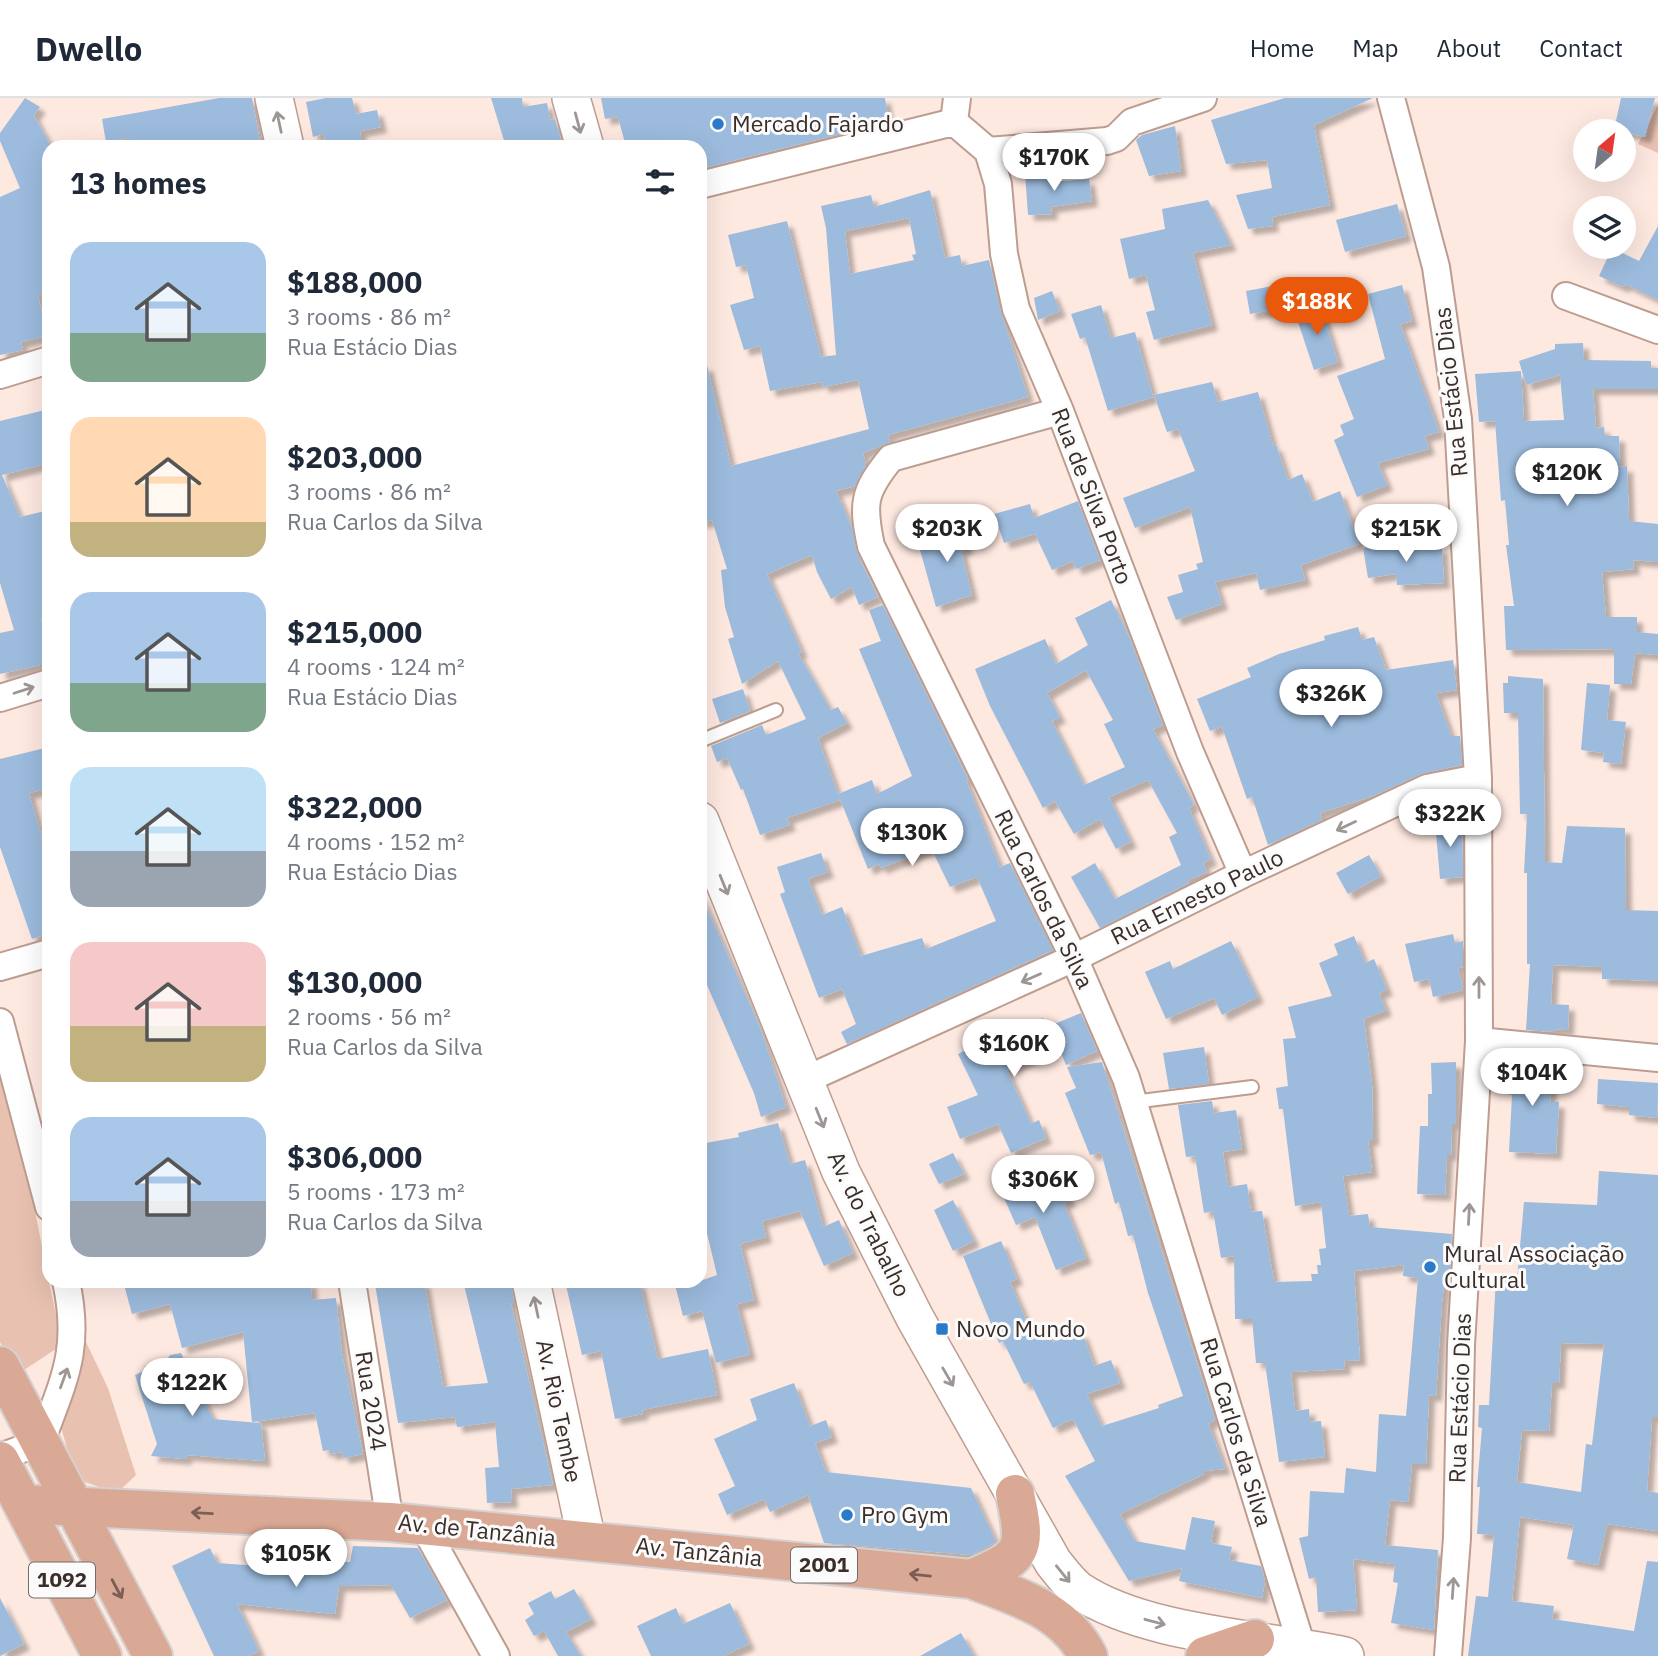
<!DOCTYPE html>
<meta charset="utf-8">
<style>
:root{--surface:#fff;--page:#f2f2f3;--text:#1f2937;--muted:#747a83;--line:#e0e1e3;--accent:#ea580c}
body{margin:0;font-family:"IBM Plex Sans",sans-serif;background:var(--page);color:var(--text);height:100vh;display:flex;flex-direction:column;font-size:26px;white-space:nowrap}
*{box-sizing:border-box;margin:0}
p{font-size:23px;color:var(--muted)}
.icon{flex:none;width:38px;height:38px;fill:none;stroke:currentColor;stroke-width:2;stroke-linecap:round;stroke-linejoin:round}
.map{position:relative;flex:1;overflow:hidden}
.sheet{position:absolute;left:42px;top:42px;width:665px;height:1148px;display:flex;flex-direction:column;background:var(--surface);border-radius:21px;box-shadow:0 7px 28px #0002}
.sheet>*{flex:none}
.needle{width:46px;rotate:29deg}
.fabs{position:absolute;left:1573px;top:21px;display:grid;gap:14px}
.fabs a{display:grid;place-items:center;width:63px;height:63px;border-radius:50%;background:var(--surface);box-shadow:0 7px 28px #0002;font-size:35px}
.price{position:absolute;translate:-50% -60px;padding:0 16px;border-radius:24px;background:#fff;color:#222;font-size:23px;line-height:46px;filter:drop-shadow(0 2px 4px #0008)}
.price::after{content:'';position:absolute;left:50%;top:42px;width:21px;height:16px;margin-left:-10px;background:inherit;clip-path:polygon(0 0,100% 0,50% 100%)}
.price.on{background:var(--accent);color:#fff}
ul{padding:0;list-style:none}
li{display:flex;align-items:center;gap:21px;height:175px;padding:0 28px}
li span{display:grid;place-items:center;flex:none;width:196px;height:140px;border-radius:21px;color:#555}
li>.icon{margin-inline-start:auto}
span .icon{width:84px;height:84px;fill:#fffc;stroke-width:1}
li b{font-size:30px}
h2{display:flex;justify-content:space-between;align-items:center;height:84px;padding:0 28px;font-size:30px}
header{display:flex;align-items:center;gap:42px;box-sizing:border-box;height:98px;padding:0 35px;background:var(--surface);border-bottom:2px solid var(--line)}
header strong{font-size:33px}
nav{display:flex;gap:38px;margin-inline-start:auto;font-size:24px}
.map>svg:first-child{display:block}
.green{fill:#e9c1b0}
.building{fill:#9cbbdd;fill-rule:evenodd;filter:url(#shadow)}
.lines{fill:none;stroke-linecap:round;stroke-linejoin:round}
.lane-casing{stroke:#bd9d90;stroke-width:16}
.street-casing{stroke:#bd9d90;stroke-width:30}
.secondary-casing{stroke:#bd9d90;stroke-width:40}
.primary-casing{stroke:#d4d1d0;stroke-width:42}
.lane{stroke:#fff;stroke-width:12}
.street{stroke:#fff;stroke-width:26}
.secondary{stroke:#fff;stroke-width:37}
.primary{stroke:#daa995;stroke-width:38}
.oneway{stroke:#9d9694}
.oneway2{stroke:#7b5f54}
.poi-dot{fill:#2a7ac9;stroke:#fbfbfb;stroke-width:2.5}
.labels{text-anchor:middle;stroke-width:6;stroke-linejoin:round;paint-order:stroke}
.shield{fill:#fbfbfb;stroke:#756c68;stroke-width:2}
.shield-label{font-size:21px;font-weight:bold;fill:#3b2e29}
.poi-label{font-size:23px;fill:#3b2e29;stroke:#fbfbfb;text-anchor:start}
.street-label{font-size:23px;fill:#3b2e29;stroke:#fbfbfb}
</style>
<header>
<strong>Dwello</strong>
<nav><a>Home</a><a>Map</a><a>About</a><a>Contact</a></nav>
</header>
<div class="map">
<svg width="1658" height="1558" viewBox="0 0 1658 1558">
<defs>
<filter id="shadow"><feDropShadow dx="6" dy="6" stdDeviation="2" flood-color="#0004"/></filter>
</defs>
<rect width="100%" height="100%" fill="#fee9e1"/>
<path class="green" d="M1658 7V55L1638 46Z
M0 941 62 1247 18 1276 0 1244Z
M86 1244 108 1290 136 1377 117 1395 76 1381 58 1319Z"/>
<path class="building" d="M25 0 40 9 34 17 49 45V194L38 197 47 238 21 244 23 252 0 257V99L20 90 0 43V35Z
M219 0H252L261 49H130L129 40 106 44 102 21Z
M326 0H352L356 16 377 12 381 29 360 33 362 49H326L324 36 313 39 306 4Z
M491 0H522L523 9 547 5 550 22 555 21 563 49H506Z
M601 0H885L889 24 700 71V49H626L618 19 605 21Z
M1285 0H1373L1314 27 1330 107 1272 119 1273 128 1248 131 1236 97 1272 90 1267 62 1226 66 1211 22Z
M1621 0H1655L1645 39 1614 32Z
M1175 28 1181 73 1149 78 1136 42 1142 37Z
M1049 73 1050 84 1089 81 1092 103 1051 109 1052 116 1028 117 1025 75Z
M930 92 945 160 960 157 962 168 989 162 1001 214 1028 299 888 337 890 344 863 355 866 367 855 388 836 393 852 430 857 455 878 499 859 507 852 489 831 501 817 474 812 457 767 476 802 554 798 555 831 612 838 609 847 625 818 640 840 702 787 720 790 727 760 737 743 691 741 692 727 660 717 664 711 648 762 627 766 637 806 621 778 563 742 586 728 541 734 539 725 509 721 472 727 471 712 422 700 425V268L707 267 731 368 869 331 858 282 823 289 822 284 770 293 760 248 744 252 730 207 754 200 746 167 736 169 728 137 787 123 821 259 836 257 826 130 821 108 871 97 874 109ZM909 120 916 156 912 157 914 162 850 176 845 133Z
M1208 102 1231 147 1193 155 1212 227 1154 242 1146 214 1155 212 1146 177 1129 181 1120 141 1165 131 1162 111Z
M1397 106 1406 138 1345 154 1336 122Z
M1658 128V202L1625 186 1623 189 1599 178 1612 150 1639 163Z
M1301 183 1305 206 1250 216 1246 193Z
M1402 187 1412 223 1400 226 1439 334 1425 338 1429 351 1378 365 1387 387 1357 399 1334 342 1344 337 1340 327 1354 321 1337 278 1385 261 1368 196Z
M1052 193 1060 213 1038 222 1034 200Z
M1101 207 1111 240 1135 234 1153 299 1108 313 1085 239 1080 241 1071 216Z
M1320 207 1338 264 1314 272 1295 215Z
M1583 245 1584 262 1651 263V270H1658V291H1593L1596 330 1604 329 1605 338H1619L1620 369 1627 368 1629 423 1658 426V464L1633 462 1634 471 1602 474 1606 519H1637V534L1658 536V557L1635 555 1631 586H1614V551L1506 552 1504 508H1514L1506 447H1509L1505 402 1501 403 1495 323 1479 324 1475 276 1521 273 1524 323 1564 322 1560 277 1526 287 1519 263 1555 251V246Z
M1212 284 1218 304 1258 294 1273 348 1276 347 1288 382 1302 376 1313 404 1340 393 1359 446 1301 467 1305 482 1260 492 1256 475 1215 484 1222 506 1176 522 1167 499 1183 494 1178 477 1198 471 1196 466 1203 464 1190 409 1135 430 1123 400 1195 373 1178 331 1167 334 1154 297Z
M49 311V343L44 344 49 365 2 377 20 419 49 412V518L41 520 49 565 0 576V535L14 532 0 485V323Z
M1078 403 1100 462 1076 471 1073 463 1052 472 1035 436 1004 445 994 416 1030 406 1034 420Z
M960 420 967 451 961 452 972 497 936 509 920 452 939 445 933 425Z
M1403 444 1404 451 1442 449 1444 485 1397 487 1396 476 1368 480 1363 450Z
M1111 502 1128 536 1163 627 1153 631 1194 707 1189 710 1211 762 1203 765 1207 774 1188 782 1189 785 1100 830 1071 779 1095 765 1115 801 1181 767 1169 739 1177 735 1148 682 1109 699 1131 744 1116 751 1100 721 1074 736 1055 703 1043 710 990 608 975 571 1045 541 1056 566 1088 547 1075 520ZM1086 572 1113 622 1104 626 1125 669 1084 687 1052 623 1060 619 1047 595Z
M883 507 968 681 966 682 1000 769 1010 765 1053 852 847 946 841 934 856 926 842 891 819 900 780 796 785 794 777 769 821 755 828 774 808 781 822 817 842 809 861 858 922 840 926 851 996 823 977 779 950 789 931 750 881 770 879 766 868 771 838 696 872 682 877 696 912 678 859 551 881 543 869 512Z
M1358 529 1362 542 1374 539 1386 572 1453 562 1457 592 1436 595 1451 638H1460L1462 667 1421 676 1373 698 1320 715 1322 722 1268 747 1252 699 1247 701 1222 629 1210 633 1197 601 1251 579 1247 570 1279 556 1325 542 1324 538Z
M1508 578 1543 581 1545 764 1562 765 1567 728 1625 730 1626 812 1658 813V883L1602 881V869L1553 867 1551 906 1569 907 1568 932 1555 931V934L1526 932 1530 866H1527V775H1524L1527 716H1520L1518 615H1504L1503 585H1508Z
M1587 585 1610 587 1607 622 1626 624 1621 666 1603 664 1604 655 1581 652Z
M743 591 750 613 720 625 712 601Z
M49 649V690L29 695 43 743 49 741V835L32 841 0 749V661Z
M1462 722 1463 779 1440 781 1435 724Z
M1369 757 1381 778 1348 796 1336 775Z
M700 795 760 929 786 1009 761 1019 754 995 700 871Z
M1453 836 1455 845 1463 843V869L1458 870 1463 892 1433 899 1429 881 1414 884 1405 846Z
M1354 838 1365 865 1374 861 1387 892 1379 895 1386 912 1364 921 1372 987 1373 1042H1368L1372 1074 1343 1078 1349 1118 1368 1116 1370 1129 1452 1136 1450 1172H1446L1442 1204 1436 1298 1429 1297 1426 1366H1412L1408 1404 1390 1402 1385 1447 1438 1452 1434 1532 1391 1525 1398 1485 1393 1484 1395 1466 1353 1461 1357 1512 1318 1514 1316 1479 1309 1481 1299 1440 1308 1438 1310 1393 1344 1395 1346 1370 1376 1374 1379 1316 1406 1318 1418 1180 1403 1178 1404 1167 1354 1173 1360 1262 1344 1263 1345 1271 1291 1274 1295 1313 1309 1311 1310 1324 1321 1323 1325 1359 1279 1364 1265 1265H1256L1252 1221H1235L1234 1158 1221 1160 1213 1113 1204 1115 1195 1058 1186 1059 1178 1007 1212 1003 1214 1015 1236 1012 1242 1051 1223 1054 1228 1089 1247 1086 1251 1114 1262 1113 1274 1184 1312 1183 1311 1176H1318L1317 1167H1321L1319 1151 1326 1150 1321 1104 1295 1108 1283 1011H1279L1276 990 1288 988 1283 941 1296 940 1288 909 1332 898 1319 865 1338 857 1334 846Z
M1231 843 1258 899 1222 917 1214 900 1166 921 1145 874 1170 863 1173 871Z
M1081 915 1097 953 1066 967 1058 947 1007 972 1031 1026 1039 1022 1046 1040 1011 1055 998 1026 960 1041 947 1009 978 997 958 956 980 945 982 949 1043 920 1047 929Z
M1204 949 1209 986 1169 991 1163 955Z
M1509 962 1553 966 1550 1004H1559L1556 1056 1509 1054 1512 997 1507 996Z
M1102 964 1215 1322 1208 1325 1225 1371 1204 1373V1376L1120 1416 1135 1443 1185 1452 1192 1419 1215 1423 1211 1445 1232 1449 1229 1462 1261 1468 1265 1483 1262 1500 1179 1483 1182 1470 1129 1483 1065 1378 1095 1363 1073 1321 1053 1330 1030 1284 1024 1286 1003 1243 999 1245 963 1158 1001 1143 1017 1181 1010 1184 1031 1234 1045 1227 1053 1244 1082 1234 1094 1268 1111 1262 1120 1285 1087 1296 1102 1328 1159 1310 1158 1307 1183 1298 1148 1195 1133 1137 1128 1138 1119 1104 1115 1106 1101 1054 1090 1057 1065 995 1076 990 1067 969Z
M1456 964V1026H1452L1451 1057H1447L1445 1097 1417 1096 1420 1028H1428V996H1432L1431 965Z
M1598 981 1658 985 1657 1020 1629 1017V1009L1597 1006Z
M778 1025 790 1066 805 1062 823 1129 839 1122 853 1155 824 1168 800 1113 762 1123 766 1139 740 1146 754 1202 737 1206 750 1256 716 1265 702 1213 683 1218 674 1183H700L717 1177 705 1127 700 1128V1046L739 1039 738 1035Z
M953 1055 964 1076 939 1086 929 1066Z
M1014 1065 1028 1096 1060 1081 1070 1103 1064 1105 1086 1160 1056 1172 1035 1119 1016 1127 993 1075Z
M1599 1073 1658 1077V1319H1652L1647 1393 1658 1395V1433L1607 1426 1598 1467 1567 1461 1574 1427 1520 1419 1512 1503 1554 1508 1552 1521 1634 1533 1647 1463 1658 1464V1558H1468L1476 1498 1488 1499 1494 1437 1477 1436 1480 1389H1477L1482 1330 1478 1329 1479 1307H1489L1496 1180 1517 1182 1524 1104 1597 1107ZM1561 1245 1604 1246 1592 1347 1586 1346 1581 1394 1517 1384 1522 1332 1549 1333 1552 1285H1559Z
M953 1102 974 1143 953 1153 934 1112Z
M123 1183H311L312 1202 336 1200 342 1256 363 1356 343 1360 342 1354 330 1356 329 1352 323 1353 315 1315 252 1324 243 1234 182 1250 170 1206 132 1216Z
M397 1183H424L443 1289 488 1285 463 1183H511L514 1204 511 1205 553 1387 511 1391 512 1404 487 1405 485 1370 499 1369 495 1324 457 1329 455 1319 398 1325 375 1186Z
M565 1183H639L658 1261 708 1251 717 1297 642 1312 643 1316 615 1321 601 1253 582 1257Z
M181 1255 213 1321 261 1325 265 1363 187 1357 185 1361 151 1358 157 1346 135 1277 145 1272V1268L165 1265 170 1257Z
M794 1285 810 1328 826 1322 832 1339 815 1345 826 1374 971 1390 996 1444 972 1457 824 1445 808 1397 770 1414 764 1401 727 1417 718 1396 735 1388 714 1341 757 1322 750 1301Z
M353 1448 418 1450 447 1502 410 1520 391 1487 339 1488 335 1516 237 1506 259 1553 248 1558H214L172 1468 210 1450 217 1465 275 1469V1465L350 1464Z
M574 1491 591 1521 566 1534 581 1558H558L544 1533 534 1538 525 1522 534 1516 528 1505 551 1493 555 1501Z
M0 1500 24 1546 0 1558Z
M730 1505 749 1546 723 1558H651L637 1528 676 1510 683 1526Z
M961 1535 974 1558H920Z"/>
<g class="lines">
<defs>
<path id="lane" d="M700 643 776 612
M1133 1004 1252 989"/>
<path id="street" d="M1391 0 1436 169 1458 321 1478 680 1479 943 1461 1247 1457 1440 1448 1558
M954 24 988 53 998 86 1004 156 1016 211 1060 313 1190 654 1243 776
M954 24 957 0
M988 53 1107 43 1116 40 1132 24 1203 0
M700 87 954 24
M1566 198 1658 232
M0 277 49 262
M1060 313 891 360C863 394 862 406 871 448L1074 860 1126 980 1302 1549
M0 600 49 585
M0 869 49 855
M0 924 49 1109
M1479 943 1658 960
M805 982 1074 860 1243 776 1427 690 1478 680
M352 1183 390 1424
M0 1359 41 1344C64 1281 81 1252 66 1183
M423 1427 496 1558"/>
<path id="secondary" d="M274 0 285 49
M571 0 585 49
M700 723 841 1074 915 1220 1053 1464C1061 1474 1068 1484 1078 1492 1145 1537 1265 1541 1345 1558
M531 1183 587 1443"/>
<path id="primary" d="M0 1268 153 1558
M0 1363 102 1558
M23 1406 390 1424 971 1481C1017 1499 1064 1511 1088 1558
M971 1481C1025 1459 1027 1452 1015 1396
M1205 1558 1255 1541"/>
</defs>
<use href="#lane" class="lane-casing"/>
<use href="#street" class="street-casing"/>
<use href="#secondary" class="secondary-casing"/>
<use href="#primary" class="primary-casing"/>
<use href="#lane" class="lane"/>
<use href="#street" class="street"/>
<use href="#secondary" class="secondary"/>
<use href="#primary" class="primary"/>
</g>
<defs><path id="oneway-shaft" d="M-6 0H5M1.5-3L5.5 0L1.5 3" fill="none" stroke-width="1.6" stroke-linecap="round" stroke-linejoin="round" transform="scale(1.75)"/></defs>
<g class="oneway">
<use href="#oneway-shaft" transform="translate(279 24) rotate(-102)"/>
<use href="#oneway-shaft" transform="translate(578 25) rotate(75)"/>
<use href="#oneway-shaft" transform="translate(24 592) rotate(-18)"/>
<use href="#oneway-shaft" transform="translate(1346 728) rotate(155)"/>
<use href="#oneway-shaft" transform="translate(724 787) rotate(68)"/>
<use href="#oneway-shaft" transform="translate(1031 880) rotate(156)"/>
<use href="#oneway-shaft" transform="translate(1479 889) rotate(-90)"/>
<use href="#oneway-shaft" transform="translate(820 1020) rotate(68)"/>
<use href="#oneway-shaft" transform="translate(1469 1116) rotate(-87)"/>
<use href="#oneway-shaft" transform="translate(536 1209) rotate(-102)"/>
<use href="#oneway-shaft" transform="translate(948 1279) rotate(60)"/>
<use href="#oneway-shaft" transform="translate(64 1280) rotate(-70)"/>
<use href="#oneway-shaft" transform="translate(1063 1476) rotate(51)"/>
<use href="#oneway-shaft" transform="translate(1453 1490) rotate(-86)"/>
<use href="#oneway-shaft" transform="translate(1155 1524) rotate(15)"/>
</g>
<g class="oneway2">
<use href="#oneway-shaft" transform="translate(202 1415) rotate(-177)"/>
<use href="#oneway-shaft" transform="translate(920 1477) rotate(-174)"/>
<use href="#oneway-shaft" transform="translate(117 1491) rotate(62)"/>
</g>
<g class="poi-dot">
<circle cx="718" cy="26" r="7"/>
<circle cx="1430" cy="1169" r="7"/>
<rect x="935" y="1224" width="14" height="14" rx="3.5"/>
<circle cx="847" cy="1417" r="7"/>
</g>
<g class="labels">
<g class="shield">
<rect x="791" y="1449.5" width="66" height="35" rx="5"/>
<rect x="29" y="1464.5" width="66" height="35" rx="5"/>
</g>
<g class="shield-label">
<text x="824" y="1474">2001</text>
<text x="62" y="1489">1092</text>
</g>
<g class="poi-label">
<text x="732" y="34">Mercado Fajardo</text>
<text x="1444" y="1164">Mural Associação<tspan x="1444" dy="26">Cultural</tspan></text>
<text x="956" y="1239">Novo Mundo</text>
<text x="861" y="1425">Pro Gym</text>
</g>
<g class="street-label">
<text transform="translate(1451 294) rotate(-96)" y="8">Rua Estácio Dias</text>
<text transform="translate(1092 398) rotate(69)" y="8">Rua de Silva Porto</text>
<text transform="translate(1197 799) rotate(-26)" y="8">Rua Ernesto Paulo</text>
<text transform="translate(1044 801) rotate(64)" y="8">Rua Carlos da Silva</text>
<text transform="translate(869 1126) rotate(64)" y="8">Av. do Trabalho</text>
<text transform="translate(1460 1300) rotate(-88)" y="8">Rua Estácio Dias</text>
<text transform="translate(371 1303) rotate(81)" y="8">Rua 2024</text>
<text transform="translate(559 1313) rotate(78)" y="8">Av. Rio Tembe</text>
<text transform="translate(1236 1334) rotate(73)" y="8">Rua Carlos da Silva</text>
<text transform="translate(477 1432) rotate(6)" y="8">Av. de Tanzânia</text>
<text transform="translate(699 1454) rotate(6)" y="8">Av. Tanzânia</text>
</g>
</g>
</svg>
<div class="fabs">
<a><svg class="needle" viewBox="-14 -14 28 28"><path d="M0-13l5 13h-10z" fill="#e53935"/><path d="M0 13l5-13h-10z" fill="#747a83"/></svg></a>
<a><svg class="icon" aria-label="layers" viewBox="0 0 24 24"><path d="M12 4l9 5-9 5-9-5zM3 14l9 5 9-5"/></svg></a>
</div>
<b class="price" style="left:1054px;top:95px">$170K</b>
<b class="price on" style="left:1317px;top:239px">$188K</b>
<b class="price" style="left:1567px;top:410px">$120K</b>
<b class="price" style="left:947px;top:466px">$203K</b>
<b class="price" style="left:1406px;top:466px">$215K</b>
<b class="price" style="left:1331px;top:631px">$326K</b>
<b class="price" style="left:1450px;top:751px">$322K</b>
<b class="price" style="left:912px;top:770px">$130K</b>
<b class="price" style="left:1014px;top:981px">$160K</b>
<b class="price" style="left:1532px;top:1010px">$104K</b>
<b class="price" style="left:1043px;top:1117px">$306K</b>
<b class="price" style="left:192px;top:1320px">$122K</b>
<b class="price" style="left:296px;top:1491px">$105K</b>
<section class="sheet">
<h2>13 homes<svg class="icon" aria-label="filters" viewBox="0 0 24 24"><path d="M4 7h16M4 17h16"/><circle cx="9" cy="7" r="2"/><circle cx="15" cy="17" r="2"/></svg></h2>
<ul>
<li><span style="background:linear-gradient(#a9c7e8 65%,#7fa58c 0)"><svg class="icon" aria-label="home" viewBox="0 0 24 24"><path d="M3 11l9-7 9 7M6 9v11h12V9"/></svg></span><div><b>$188,000</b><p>3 rooms · 86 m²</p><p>Rua Estácio Dias</p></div></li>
<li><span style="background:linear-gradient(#ffd9b3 75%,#c2b280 0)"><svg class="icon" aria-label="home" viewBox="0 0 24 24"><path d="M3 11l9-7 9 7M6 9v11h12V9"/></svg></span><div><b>$203,000</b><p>3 rooms · 86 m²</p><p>Rua Carlos da Silva</p></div></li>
<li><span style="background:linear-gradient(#a9c7e8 65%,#7fa58c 0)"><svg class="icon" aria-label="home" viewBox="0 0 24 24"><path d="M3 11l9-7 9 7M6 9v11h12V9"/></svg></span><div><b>$215,000</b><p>4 rooms · 124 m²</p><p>Rua Estácio Dias</p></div></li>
<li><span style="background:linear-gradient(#bfe0f5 60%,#9aa5b1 0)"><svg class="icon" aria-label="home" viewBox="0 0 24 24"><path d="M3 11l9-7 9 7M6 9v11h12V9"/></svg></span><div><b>$322,000</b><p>4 rooms · 152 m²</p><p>Rua Estácio Dias</p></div></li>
<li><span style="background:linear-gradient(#f6c9c9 60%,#c2b280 0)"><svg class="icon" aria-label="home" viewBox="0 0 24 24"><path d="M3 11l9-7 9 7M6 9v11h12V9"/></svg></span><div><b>$130,000</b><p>2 rooms · 56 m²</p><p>Rua Carlos da Silva</p></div></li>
<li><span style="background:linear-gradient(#a9c7e8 60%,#9aa5b1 0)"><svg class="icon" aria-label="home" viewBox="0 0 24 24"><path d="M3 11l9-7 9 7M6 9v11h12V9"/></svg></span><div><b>$306,000</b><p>5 rooms · 173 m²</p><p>Rua Carlos da Silva</p></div></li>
</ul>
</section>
</div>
